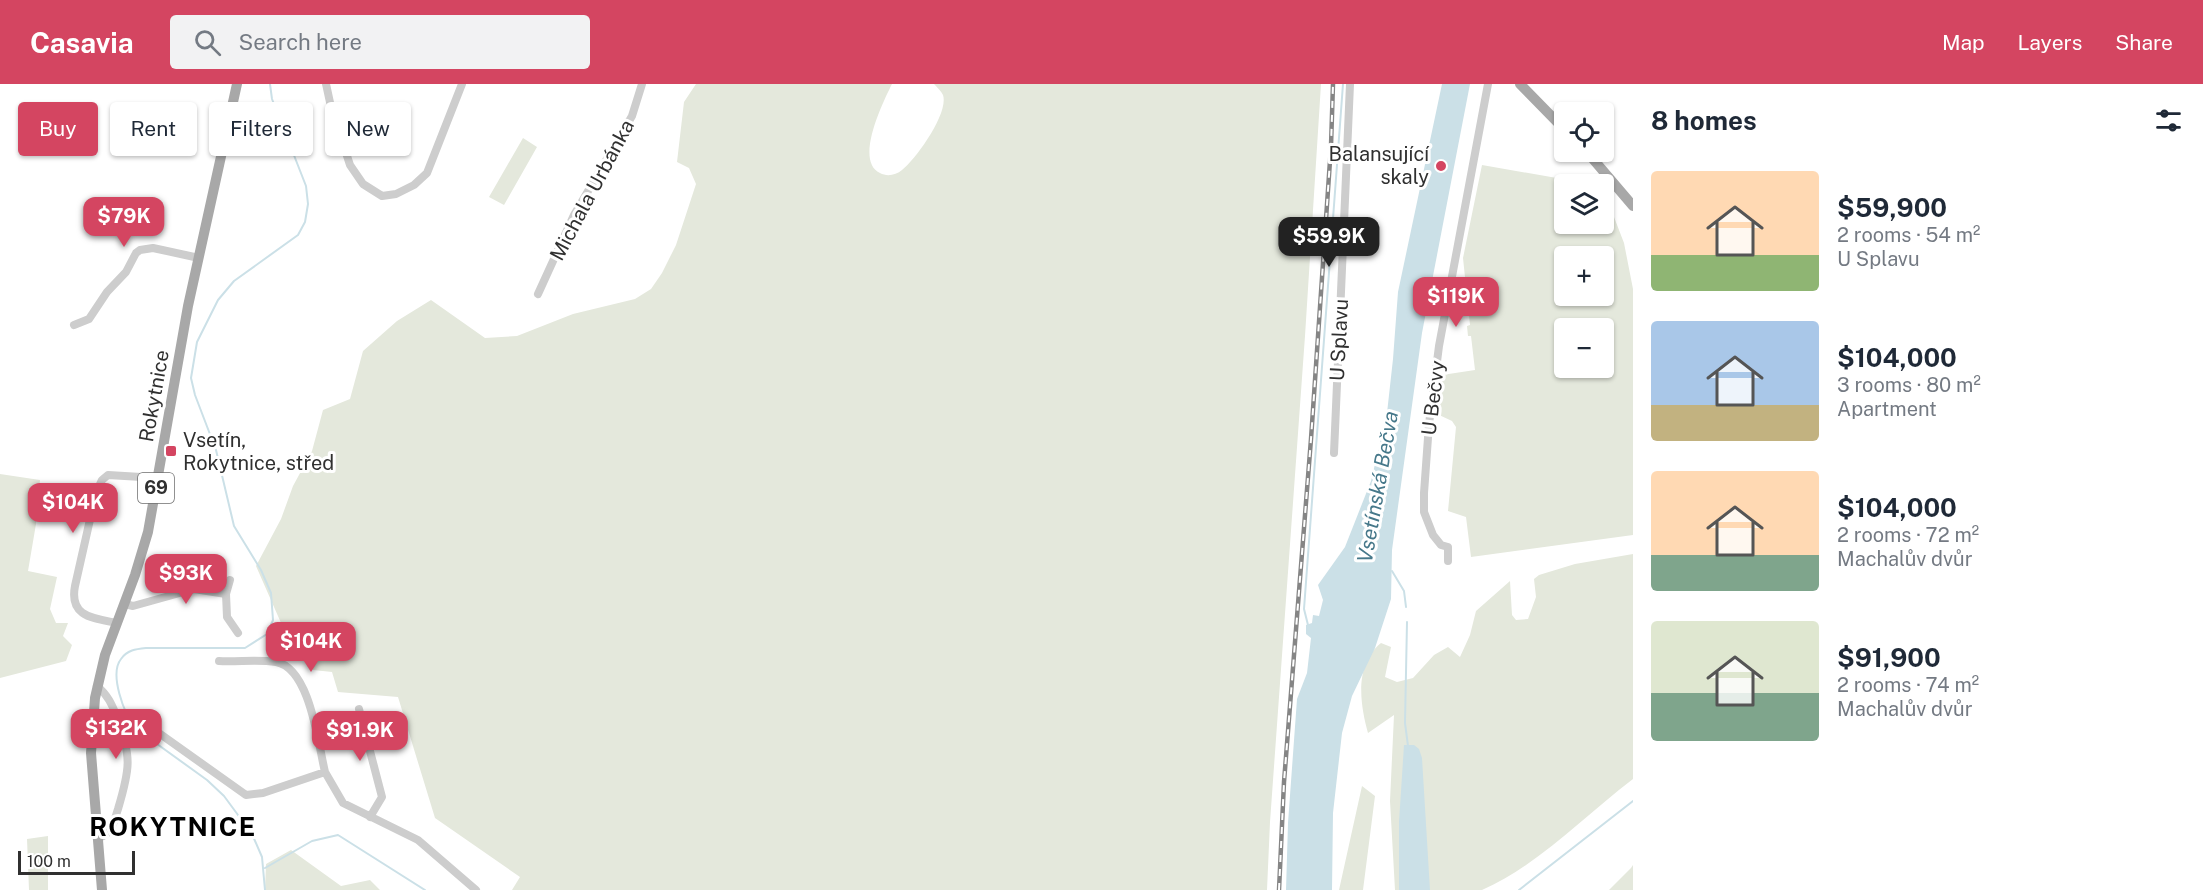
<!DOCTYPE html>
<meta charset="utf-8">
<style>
:root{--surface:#fff;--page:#f2f2f3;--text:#1f2937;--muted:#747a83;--accent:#d44561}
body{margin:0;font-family:"Public Sans",sans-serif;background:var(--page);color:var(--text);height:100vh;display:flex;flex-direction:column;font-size:22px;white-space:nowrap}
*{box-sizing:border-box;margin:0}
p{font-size:20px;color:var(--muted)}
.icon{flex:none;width:33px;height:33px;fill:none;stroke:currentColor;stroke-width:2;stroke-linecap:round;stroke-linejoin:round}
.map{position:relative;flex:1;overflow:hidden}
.sheet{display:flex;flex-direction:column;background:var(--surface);width:570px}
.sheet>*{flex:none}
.banner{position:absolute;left:18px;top:18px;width:570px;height:54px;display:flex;gap:12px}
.fabs{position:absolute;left:1554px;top:18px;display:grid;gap:12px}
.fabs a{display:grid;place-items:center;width:60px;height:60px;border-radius:6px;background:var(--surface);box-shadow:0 2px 4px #0004;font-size:30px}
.scale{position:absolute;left:18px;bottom:15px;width:117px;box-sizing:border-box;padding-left:6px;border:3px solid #303030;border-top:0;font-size:16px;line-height:21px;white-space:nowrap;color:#303030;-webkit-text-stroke:4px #fff;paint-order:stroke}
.price{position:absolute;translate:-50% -51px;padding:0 14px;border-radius:12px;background:var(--accent);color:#fff;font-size:20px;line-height:39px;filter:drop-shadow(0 2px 3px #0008)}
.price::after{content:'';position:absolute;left:50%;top:36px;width:18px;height:14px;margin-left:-9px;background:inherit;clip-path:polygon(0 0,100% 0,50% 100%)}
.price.active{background:#222;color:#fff}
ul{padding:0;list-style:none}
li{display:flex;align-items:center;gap:18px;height:150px;padding:0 18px}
li span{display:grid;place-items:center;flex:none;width:168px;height:120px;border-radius:6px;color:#555}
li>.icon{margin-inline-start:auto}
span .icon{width:72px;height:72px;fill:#fffc;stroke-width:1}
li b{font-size:26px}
h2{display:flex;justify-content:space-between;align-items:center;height:72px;padding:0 18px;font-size:26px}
.chip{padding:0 21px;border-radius:6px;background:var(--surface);box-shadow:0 2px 4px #0004;font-size:21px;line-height:54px}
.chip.active{background:var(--accent);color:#fff}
header{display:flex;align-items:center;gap:36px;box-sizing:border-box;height:84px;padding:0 30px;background:var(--accent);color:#fff}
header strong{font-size:28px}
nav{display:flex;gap:33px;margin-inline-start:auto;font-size:21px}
.search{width:420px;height:54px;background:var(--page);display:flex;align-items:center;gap:15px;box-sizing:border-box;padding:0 21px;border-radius:6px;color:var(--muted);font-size:22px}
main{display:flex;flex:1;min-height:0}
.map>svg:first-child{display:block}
.green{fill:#e4e8dc;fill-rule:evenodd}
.water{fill:#cbe0e7}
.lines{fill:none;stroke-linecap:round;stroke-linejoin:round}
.stream{stroke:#cbe0e7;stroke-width:2}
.minor{stroke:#cdcdcd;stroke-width:8}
.major{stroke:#a8a8a8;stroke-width:10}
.rail-casing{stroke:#858585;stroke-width:4.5}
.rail{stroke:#fff;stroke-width:2;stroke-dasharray:7;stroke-linecap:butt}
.poi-dot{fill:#d44561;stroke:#fff;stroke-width:2}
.labels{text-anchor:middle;stroke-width:6;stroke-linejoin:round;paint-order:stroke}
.shield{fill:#fff;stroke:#6e6e6e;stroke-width:1.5}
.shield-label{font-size:18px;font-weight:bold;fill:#303030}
.poi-label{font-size:20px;fill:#303030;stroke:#fff;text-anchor:end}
.street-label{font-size:20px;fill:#303030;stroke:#fff}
.water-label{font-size:21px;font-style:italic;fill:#46788a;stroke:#fff}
.district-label{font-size:26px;font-weight:bold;letter-spacing:1.5px;fill:#000;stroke:#fff}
</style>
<header>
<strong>Casavia</strong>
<div class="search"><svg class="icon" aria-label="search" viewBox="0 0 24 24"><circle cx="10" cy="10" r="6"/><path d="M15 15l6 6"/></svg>Search here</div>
<nav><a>Map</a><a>Layers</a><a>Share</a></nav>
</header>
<main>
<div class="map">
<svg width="1633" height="806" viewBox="0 0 1633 806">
<rect width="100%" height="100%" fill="#fff"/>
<path class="green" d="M696 0H892C883 18 854 77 880 89 887 93 896 91 902 86 916 75 949 29 943 11 941 7 937 3 934 0H1321L1305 252 1270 738 1267 806H512L520 793 435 734 398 613 338 608 332 588 313 586 305 558 285 548 256 482 281 435 293 402 312 367 323 326 350 315 363 267 397 237 431 216 485 254 517 252 573 230 635 215 651 205 662 189 676 161 696 100 689 84 677 78 684 18Z
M267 36 274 60 258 64 251 41Z
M523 54 537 63 504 121 489 113Z
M1482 81 1591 100H1564V140H1604V107L1624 159 1633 205V451L1471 473 1466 433 1448 427 1456 343 1452 337 1437 330 1442 291 1475 286 1471 252H1468L1467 242 1470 241 1463 174ZM1564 172H1604V212H1564ZM1564 244H1604V284H1564Z
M0 390 40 396 36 440 28 487 57 493 50 525 56 539H68L63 552 72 561 66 577 0 594Z
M1633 470V695C1583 733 1540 780 1482 806H1395L1390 717 1394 631 1368 649C1360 620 1354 581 1381 559L1391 563 1385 593 1397 598 1413 594 1434 571 1448 563 1460 573 1470 551 1476 527 1510 497 1512 531 1516 536 1528 535 1536 513 1534 495 1539 491 1575 480Z
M1362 702 1375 712 1363 806H1339Z
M48 752V806H29L27 755Z
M291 766 341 802 370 796 380 806H265L266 780Z
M1633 781V806H1609L1631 784Z"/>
<path class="water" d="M1442 0H1470L1422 249 1392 466 1391 515 1375 564 1352 612 1342 649 1333 729 1332 806H1286L1288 739 1297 615 1307 589 1311 554 1306 550V541L1312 539 1313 531 1319 532 1323 516 1318 501 1345 463 1371 397 1387 329 1393 275 1398 208Z
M1404 661H1414L1419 665 1422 674 1430 806H1399V738Z"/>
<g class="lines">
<path class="stream" d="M1392 487 1404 507 1406 523
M1407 538 1405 639 1408 662
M1308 541 1304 525 1343 0
M135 643C124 630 109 590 121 575 127 566 136 565 146 564H245L267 550 273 536 271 509 261 486 234 442 216 366 195 311 191 294 197 258 218 216 234 197 298 151 305 138 308 120 306 102 272 15 270 0
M139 647 207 696 224 712 252 750 262 773 265 806
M265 784 312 757 338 751 425 806
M1519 806 1633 717"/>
<path class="minor" d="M326 0 331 23 350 81 363 100 382 112 396 110 414 101 427 89 462 0
M538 210 574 131 632 32 642 0
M74 241 89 235 107 208 126 188 136 169 140 166 153 164 199 174
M1334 369 1350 0
M1448 477V463L1441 461 1433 451 1424 428V409L1429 340 1439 262 1488 0
M226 510 230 496
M125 520 133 522 194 505 226 510 227 533 238 549
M117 539C93 534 69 533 75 502L96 409 102 396 108 391 158 394
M219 577C238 578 258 575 276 578 310 584 318 659 325 688
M97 602C108 611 112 621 117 633 132 673 130 685 118 725 114 737 112 751 98 754
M359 625 382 713 370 733
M123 648 143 643 156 647 246 711 263 709 325 688 343 719 418 756 476 806"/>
<path class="major" d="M1520 0 1564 45
M1587 68 1633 122
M102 806 91 669 95 614 105 571 135 491 148 448 188 222 237 0"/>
<defs>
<path id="rail" d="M1279 806 1284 698 1311 355 1331 62 1333 0"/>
</defs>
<use href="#rail" class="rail-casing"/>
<use href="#rail" class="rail"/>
</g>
<g class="poi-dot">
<circle cx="1441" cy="82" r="6"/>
<rect x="165" y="361" width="12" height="12" rx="3"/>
</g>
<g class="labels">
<rect class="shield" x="138" y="389" width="36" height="30" rx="4.5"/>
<g class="shield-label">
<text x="156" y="410">69</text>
</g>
<g class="poi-label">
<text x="1429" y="77">Balansující<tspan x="1429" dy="23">skaly</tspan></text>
<text x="183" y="363" text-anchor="start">Vsetín,<tspan x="183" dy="23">Rokytnice, střed</tspan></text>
</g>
<g class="street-label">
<text transform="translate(592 106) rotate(-62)" y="7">Michala Urbánka</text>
<text transform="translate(1339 256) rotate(-87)" y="7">U Splavu</text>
<text transform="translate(154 312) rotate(-80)" y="7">Rokytnice</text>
<text transform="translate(1433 314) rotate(-83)" y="7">U Bečvy</text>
</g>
<g class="water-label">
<text transform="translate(1378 403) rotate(-80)" y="7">Vsetínská Bečva</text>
</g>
<g class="district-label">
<text x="173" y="752">ROKYTNICE</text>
</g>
</g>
</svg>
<div class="fabs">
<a><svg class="icon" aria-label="locate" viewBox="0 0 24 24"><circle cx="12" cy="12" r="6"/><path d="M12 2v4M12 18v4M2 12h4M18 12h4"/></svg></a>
<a><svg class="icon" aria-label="layers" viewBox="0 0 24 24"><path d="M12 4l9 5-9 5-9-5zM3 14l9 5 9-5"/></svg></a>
<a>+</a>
<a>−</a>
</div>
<div class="scale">100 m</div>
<b class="price" style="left:124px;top:164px">$79K</b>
<b class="price active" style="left:1329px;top:184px">$59.9K</b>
<b class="price" style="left:1456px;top:244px">$119K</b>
<b class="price" style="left:73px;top:450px">$104K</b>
<b class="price" style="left:186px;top:521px">$93K</b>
<b class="price" style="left:311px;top:589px">$104K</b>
<b class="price" style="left:116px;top:676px">$132K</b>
<b class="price" style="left:360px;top:678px">$91.9K</b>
<div class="banner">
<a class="chip active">Buy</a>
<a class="chip">Rent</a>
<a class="chip">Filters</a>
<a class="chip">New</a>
</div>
</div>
<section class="sheet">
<h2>8 homes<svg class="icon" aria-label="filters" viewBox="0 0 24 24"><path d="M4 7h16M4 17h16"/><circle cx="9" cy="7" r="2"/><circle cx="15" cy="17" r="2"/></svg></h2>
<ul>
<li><span style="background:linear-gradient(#ffd9b3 70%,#8fb573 0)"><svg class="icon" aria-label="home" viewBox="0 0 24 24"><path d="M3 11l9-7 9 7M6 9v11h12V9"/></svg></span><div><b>$59,900</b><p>2 rooms · 54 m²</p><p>U Splavu</p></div></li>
<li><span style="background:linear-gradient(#a9c7e8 70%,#c2b280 0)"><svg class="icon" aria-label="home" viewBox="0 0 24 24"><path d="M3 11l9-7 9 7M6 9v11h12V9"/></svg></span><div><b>$104,000</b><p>3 rooms · 80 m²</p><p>Apartment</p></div></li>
<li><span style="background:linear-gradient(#ffd9b3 70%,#7fa58c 0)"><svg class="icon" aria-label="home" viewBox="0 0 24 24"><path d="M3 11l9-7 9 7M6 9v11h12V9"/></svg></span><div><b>$104,000</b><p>2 rooms · 72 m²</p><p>Machalův dvůr</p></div></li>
<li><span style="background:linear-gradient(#dfe7d0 60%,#7fa58c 0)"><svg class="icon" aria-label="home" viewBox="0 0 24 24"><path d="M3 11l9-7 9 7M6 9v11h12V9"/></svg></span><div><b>$91,900</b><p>2 rooms · 74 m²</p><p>Machalův dvůr</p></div></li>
</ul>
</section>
</main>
